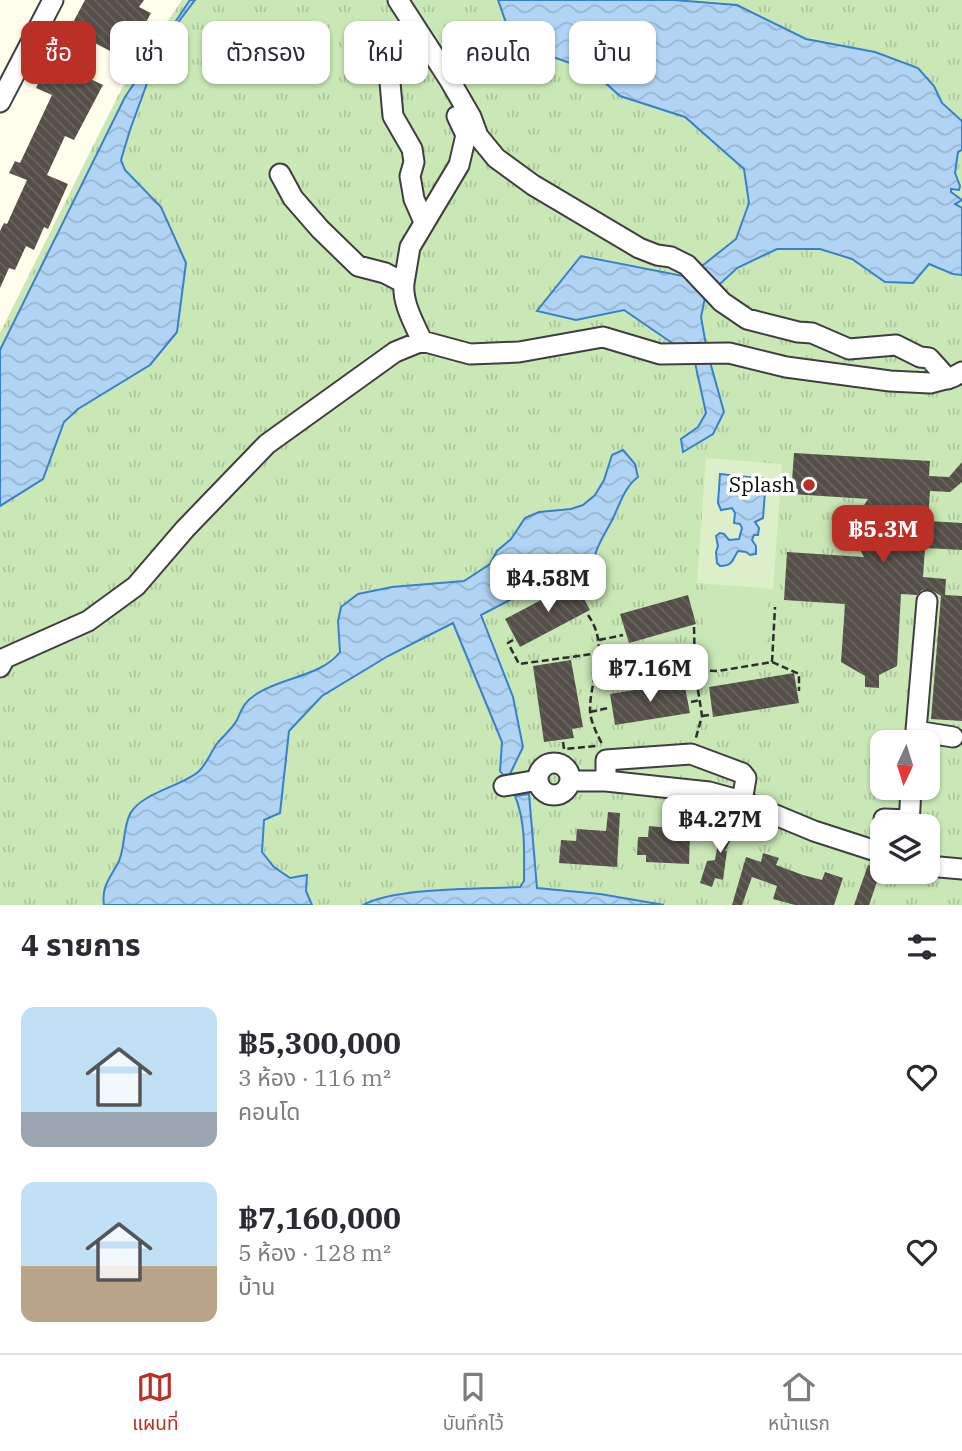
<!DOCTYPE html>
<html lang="th">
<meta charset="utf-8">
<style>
:root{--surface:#fff;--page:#f2f2f3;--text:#2b2b33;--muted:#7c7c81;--line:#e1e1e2;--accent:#ba3026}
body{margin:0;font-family:"IBM Plex Serif","Noto Sans Thai",serif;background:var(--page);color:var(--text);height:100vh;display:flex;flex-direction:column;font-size:26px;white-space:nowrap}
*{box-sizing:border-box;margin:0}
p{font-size:23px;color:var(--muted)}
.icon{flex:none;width:38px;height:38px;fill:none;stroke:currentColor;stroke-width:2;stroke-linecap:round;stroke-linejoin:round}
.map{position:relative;height:905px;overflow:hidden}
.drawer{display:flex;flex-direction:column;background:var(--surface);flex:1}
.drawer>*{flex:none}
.hud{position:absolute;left:21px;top:21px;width:920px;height:63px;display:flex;gap:14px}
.needle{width:46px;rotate:184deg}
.controls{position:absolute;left:870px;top:730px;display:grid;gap:14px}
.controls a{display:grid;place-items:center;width:70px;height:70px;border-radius:14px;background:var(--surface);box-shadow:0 2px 5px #0004;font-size:35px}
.price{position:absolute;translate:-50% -60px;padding:0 16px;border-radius:14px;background:#fff;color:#222;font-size:23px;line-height:46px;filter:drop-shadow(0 2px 4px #0008)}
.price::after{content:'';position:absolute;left:50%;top:42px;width:21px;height:16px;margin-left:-10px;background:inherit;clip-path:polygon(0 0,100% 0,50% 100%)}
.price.active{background:var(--accent);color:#fff}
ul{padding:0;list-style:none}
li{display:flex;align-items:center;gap:21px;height:175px;padding:0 21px}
li span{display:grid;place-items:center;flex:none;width:196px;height:140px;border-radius:14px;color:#555}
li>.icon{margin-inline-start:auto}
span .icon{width:84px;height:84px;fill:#fffc;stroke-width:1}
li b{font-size:30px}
h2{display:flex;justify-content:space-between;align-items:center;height:84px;padding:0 21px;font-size:30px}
.chip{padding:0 24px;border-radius:14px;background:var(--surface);box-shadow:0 2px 5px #0004;font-size:24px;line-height:63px}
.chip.active{background:var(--accent);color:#fff}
.menu{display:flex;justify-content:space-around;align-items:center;height:98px;border-top:2px solid var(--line);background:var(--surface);font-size:19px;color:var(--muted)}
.menu a{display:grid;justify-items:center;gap:4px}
.menu .active{color:var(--accent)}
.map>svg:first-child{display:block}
.grass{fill:url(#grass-tufts);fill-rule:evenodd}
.park{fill:#cae8b6}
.pitch{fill:#ddefc8}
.water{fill:url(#water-waves);stroke:#3980cb;stroke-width:2}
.building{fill:url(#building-back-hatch)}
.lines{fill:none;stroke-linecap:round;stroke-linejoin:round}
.minor-casing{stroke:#3f3f3f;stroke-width:23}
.path{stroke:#2e2e2e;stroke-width:2.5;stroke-dasharray:7 3.5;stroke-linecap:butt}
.minor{stroke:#fff;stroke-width:19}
.poi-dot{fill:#ba3026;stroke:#fff;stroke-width:2.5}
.labels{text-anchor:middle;stroke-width:7;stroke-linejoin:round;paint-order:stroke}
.poi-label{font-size:21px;fill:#0c0c0c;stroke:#fff;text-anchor:end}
</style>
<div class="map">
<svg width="962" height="905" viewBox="0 0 962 905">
<defs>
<pattern id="grass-tufts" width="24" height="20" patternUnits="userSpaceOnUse" patternTransform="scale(1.75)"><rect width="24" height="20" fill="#cae8b6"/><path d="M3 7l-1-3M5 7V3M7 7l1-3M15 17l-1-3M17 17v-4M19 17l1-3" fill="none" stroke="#acc69b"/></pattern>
<pattern id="water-waves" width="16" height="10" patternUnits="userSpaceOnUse" patternTransform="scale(1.75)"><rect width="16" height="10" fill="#b1d4f5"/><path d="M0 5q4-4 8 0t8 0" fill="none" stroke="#97b5d1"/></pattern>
<pattern id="building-back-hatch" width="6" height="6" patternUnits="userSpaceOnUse" patternTransform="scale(1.75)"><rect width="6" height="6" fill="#554f49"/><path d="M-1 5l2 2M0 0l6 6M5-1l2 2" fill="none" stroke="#68645f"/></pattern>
</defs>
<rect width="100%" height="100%" fill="#fffdec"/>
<path class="grass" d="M182 0H962V905H0V333L121 90ZM882 742H928V788H882ZM882 826H928V872H882Z"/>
<path class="park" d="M706 584 769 589 765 648 702 644Z"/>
<path class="pitch" d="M706 458 782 464 773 589 697 583Z"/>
<path class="water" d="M190 0H195L161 45 130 130 121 160 125 170 161 207 186 263 177 332 150 365 78 409 64 422 43 479 0 506V350L125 97Z
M498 0H674L737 5 806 39 875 52 918 68 934 86 942 103 962 121V150L958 152 955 173 960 186 959 190 951 189V192L962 200 955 204 962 208V275L953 274 929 264 913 283 885 282 852 259 820 249H777L737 268 705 298 701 317 707 351 724 412 713 434 683 452 681 439 698 427 706 413 694 358 624 310 576 320 537 311 581 256 688 277 736 239 749 203 744 169 685 117 620 96 591 70 538 52 509 31Z
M623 450 635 464 638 477C623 488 619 508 610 524 599 543 595 552 589 574L565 571 481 615 513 697 523 747 510 774 503 775 500 771 502 742 453 623 388 656 322 696 289 731 280 813 264 820 262 852 274 867 290 878 307 875 306 891 312 905H104C101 886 111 877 119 861 125 847 123 828 130 814 141 793 182 786 198 772 206 765 210 754 216 745 222 737 232 729 237 720 242 709 244 702 255 695 280 677 321 677 340 652L338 621 341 607 358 594 392 587 464 581 490 564 497 551 511 539 525 518 539 512 571 509 583 505 595 495 604 480 612 455Z
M720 474 766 479 763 518 755 522 759 528 758 535H754L752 540 756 546V554L750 555 746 552 738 551C732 560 733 566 720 566L717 563 716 552 718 546 716 536 720 533 724 534 729 540 739 539 742 528 740 524 734 523 735 513 732 508 721 510 718 503Z
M529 794 537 888 600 894 664 905H363C395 887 481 889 520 887L524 881C524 853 526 822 515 796Z"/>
<path class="building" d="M85 0H144L139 7 151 13 143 28 150 32 134 63 69 30Z
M49 59 103 85 74 140 65 136 47 175 68 184 48 229 44 227 34 250 26 246 15 270 9 268 0 288V231L4 223 7 224 27 180 9 173 15 161 20 163 52 95 36 88Z
M794 453 930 461 929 476 949 477 962 462V482L950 492 930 491 928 521 962 523V550L925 548 923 577 946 579 945 595 962 596V721L931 719 941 596 933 591 922 590 917 595 901 594 897 666 879 675V688L865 687V676L841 662 845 604 784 600 787 552 864 557 855 541 859 513 868 499 791 494Z
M575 582 590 610 520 647 505 619Z
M688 595 696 624 629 643 620 614Z
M571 660 583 727 572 729 574 738 544 742 533 666Z
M794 673 799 703 713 717 709 687Z
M684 682 690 713 615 725 610 694Z
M608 812 620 813 617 867 559 863 561 840 576 841 577 829 606 831Z
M739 813 744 815 725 851H727L723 880 715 878 712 887 700 883 707 861 715 860 719 837Z
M649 826 682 829V835H690L689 864 646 862V855H637L638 837H648Z
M763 853 779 858 776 865 803 875 822 880 825 872 843 878 834 905H795L773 899 777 886 752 877 742 905H732L746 857 761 862Z
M868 865 881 870 869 905H854Z"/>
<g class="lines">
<defs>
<path id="minor" d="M398 0 449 79 471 117 478 136 496 158 533 185 639 248 657 255 671 257 687 265 722 302 747 319 798 332 812 333 849 349 896 345 920 357 929 358 948 379
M386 38 393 116 412 149 414 162 410 176 414 199 424 222
M0 102 53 0
M280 174 293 198 320 229 358 266 385 273 404 283
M422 341C414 323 402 303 404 283L410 247 459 165 466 135 457 116
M0 667 5 658 88 621 136 586 185 529 267 444 395 352 422 341 470 354 519 352 603 337 660 354 729 353 786 367 890 381 930 383 953 377 962 372
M916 731 953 737
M915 742 927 601
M538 779a16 16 0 1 1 32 0a16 16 0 1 1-32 0Z
M570 781H606L709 792 742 801 814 831 882 853
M606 781V760L691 754 742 773 746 778 742 801
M504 786 538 780
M884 819 909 820
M909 826 911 788
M928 866 962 869"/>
</defs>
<use href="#minor" class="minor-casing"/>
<path class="path" d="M588 615C611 648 590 675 590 710 590 721 598 736 603 746
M694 627 695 670 702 716 695 741
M513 640 508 643 519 664 600 653
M599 640 623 635
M772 662 775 607
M595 680 695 670 718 671 772 662 799 674V691
M691 702 700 700
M590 712 608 708
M702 716 709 715
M563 742 564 749 596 746"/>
<use href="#minor" class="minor"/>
</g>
<circle class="poi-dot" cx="809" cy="485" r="7"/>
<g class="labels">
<g class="poi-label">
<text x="795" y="492">Splash</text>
</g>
</g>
</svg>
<div class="controls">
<a><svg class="needle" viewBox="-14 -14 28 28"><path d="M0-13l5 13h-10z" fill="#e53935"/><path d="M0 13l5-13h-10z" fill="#7c7c81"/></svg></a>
<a><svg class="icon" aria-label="layers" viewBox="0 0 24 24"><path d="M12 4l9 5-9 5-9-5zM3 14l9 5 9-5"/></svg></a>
</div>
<b class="price active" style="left:883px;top:565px">฿5.3M</b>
<b class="price" style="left:548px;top:614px">฿4.58M</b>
<b class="price" style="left:650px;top:704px">฿7.16M</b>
<b class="price" style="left:720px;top:855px">฿4.27M</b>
<div class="hud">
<a class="chip active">ซื้อ</a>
<a class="chip">เช่า</a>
<a class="chip">ตัวกรอง</a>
<a class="chip">ใหม่</a>
<a class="chip">คอนโด</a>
<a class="chip">บ้าน</a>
</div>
</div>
<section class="drawer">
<h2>4 รายการ<svg class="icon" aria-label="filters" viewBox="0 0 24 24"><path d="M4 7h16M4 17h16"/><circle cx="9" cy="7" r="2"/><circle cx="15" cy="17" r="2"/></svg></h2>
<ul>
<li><span style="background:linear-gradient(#bfe0f5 75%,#9aa5b1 0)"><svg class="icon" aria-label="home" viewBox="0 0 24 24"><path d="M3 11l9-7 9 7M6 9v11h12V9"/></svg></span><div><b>฿5,300,000</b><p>3 ห้อง · 116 m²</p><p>คอนโด</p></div><svg class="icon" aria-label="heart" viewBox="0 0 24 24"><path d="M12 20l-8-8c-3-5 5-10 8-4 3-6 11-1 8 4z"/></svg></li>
<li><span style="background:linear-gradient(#bfe0f5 60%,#b9a48a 0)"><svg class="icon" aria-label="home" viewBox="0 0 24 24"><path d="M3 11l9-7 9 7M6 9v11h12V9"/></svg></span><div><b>฿7,160,000</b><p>5 ห้อง · 128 m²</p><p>บ้าน</p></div><svg class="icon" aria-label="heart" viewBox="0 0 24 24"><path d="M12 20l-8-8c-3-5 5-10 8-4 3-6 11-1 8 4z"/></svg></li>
</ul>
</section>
<nav class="menu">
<a class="active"><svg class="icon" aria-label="map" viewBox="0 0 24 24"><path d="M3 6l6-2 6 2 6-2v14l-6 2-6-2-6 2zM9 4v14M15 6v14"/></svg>แผนที่</a>
<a><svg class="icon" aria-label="saved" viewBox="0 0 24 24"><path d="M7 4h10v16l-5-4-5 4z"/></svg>บันทึกไว้</a>
<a><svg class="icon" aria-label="home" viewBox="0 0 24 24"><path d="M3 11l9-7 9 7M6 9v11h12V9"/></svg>หน้าแรก</a>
</nav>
